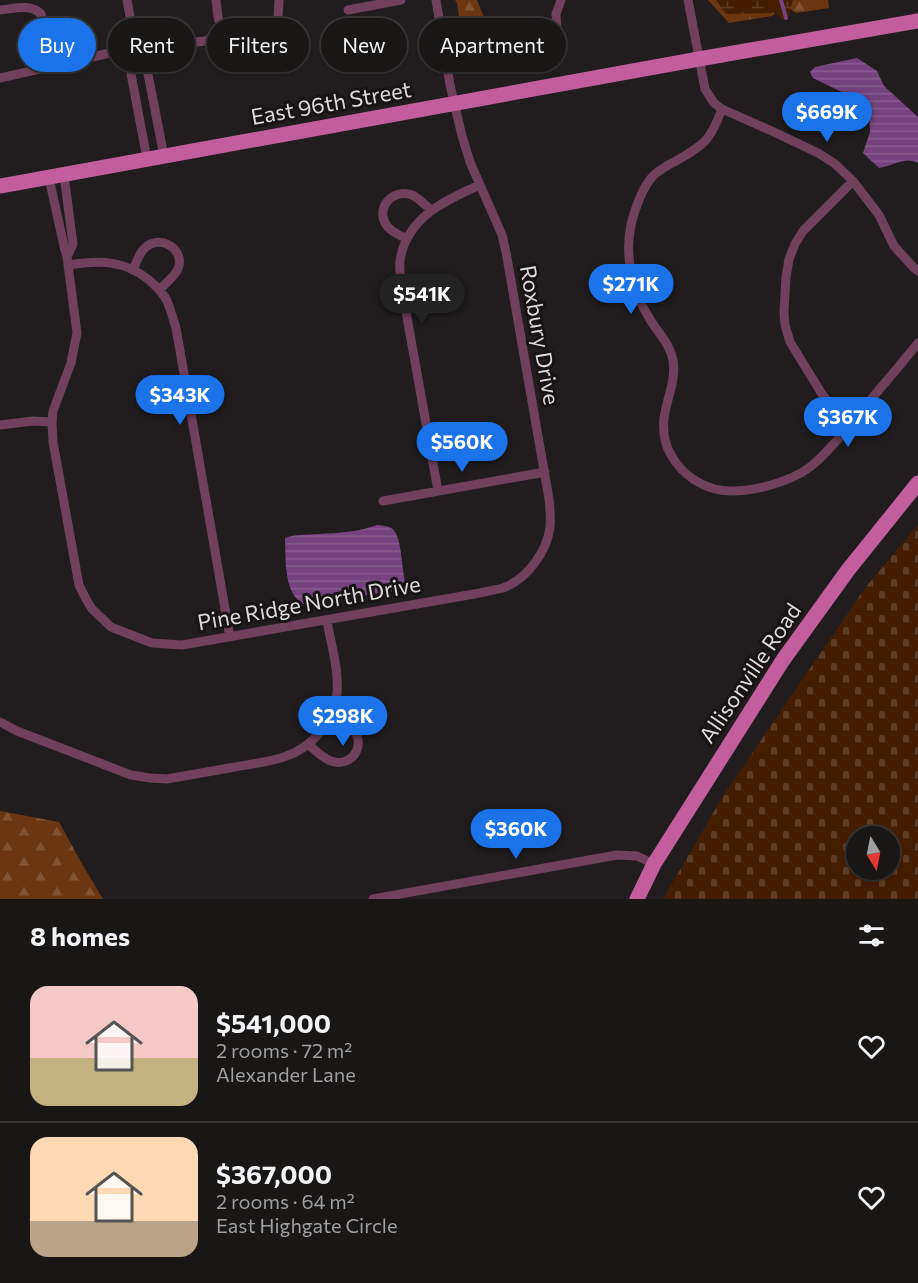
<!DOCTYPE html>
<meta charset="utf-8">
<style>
:root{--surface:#191616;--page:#262323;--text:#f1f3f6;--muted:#9f9fa1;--line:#373535;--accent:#1a73e8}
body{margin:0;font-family:Commissioner,sans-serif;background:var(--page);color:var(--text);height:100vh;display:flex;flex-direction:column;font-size:22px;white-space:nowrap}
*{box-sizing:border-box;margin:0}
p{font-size:20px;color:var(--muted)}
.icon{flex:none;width:33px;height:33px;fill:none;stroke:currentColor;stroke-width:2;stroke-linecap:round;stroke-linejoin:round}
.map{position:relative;height:899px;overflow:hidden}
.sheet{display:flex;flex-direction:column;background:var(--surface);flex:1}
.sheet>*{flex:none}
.banner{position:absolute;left:18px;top:18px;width:600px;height:54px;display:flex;gap:12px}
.needle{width:39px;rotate:170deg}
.tools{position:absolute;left:846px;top:826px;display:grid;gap:12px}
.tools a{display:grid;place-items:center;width:54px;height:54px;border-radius:50%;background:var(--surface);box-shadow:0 2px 4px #0004,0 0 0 2px var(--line);font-size:30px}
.price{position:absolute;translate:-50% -51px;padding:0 14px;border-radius:21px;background:var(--accent);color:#fff;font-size:20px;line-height:39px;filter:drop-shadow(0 2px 3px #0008)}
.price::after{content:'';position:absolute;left:50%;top:36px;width:18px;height:14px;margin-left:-9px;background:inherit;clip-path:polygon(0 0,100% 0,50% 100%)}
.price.selected{background:#222;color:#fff}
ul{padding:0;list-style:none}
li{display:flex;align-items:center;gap:18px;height:150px;padding:0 30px}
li+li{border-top:2px solid var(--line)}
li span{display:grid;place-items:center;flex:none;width:168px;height:120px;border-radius:18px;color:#555}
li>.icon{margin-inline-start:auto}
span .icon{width:72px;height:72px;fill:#fffc;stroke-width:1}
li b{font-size:26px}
h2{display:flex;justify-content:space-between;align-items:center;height:72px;padding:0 30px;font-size:26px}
.tag{padding:0 21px;border-radius:27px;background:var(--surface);box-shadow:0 2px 4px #0004,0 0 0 2px var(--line);font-size:21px;line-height:54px}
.tag.selected{background:var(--accent);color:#fff}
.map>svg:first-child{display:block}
.forest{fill:url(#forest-firs)}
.wetland{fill:url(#wetland-marsh)}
.cemetery{fill:url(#cemetery-stones);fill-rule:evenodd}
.water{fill:url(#water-rules)}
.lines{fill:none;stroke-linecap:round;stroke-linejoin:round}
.stream{stroke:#76427f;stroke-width:4}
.minor{stroke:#71405d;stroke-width:9}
.primary{stroke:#c25e9c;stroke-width:15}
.labels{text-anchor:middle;stroke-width:6;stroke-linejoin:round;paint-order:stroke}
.street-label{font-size:22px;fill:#dddadb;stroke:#181415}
</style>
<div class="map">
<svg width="918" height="899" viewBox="0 0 918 899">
<defs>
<pattern id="forest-firs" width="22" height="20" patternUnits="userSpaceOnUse" patternTransform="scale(1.5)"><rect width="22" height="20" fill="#6c3710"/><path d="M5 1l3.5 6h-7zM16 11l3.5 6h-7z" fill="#815332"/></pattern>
<pattern id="wetland-marsh" width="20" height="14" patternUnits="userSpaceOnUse" patternTransform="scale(1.5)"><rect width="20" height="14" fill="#451d00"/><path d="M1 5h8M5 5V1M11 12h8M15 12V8" fill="none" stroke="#5f3d25"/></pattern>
<pattern id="cemetery-stones" width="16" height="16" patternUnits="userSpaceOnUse" patternTransform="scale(1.5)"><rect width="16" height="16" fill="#451d00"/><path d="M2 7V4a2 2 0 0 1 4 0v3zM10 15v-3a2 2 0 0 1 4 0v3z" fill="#5f3d25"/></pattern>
<pattern id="water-rules" width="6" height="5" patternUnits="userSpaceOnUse" patternTransform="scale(1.5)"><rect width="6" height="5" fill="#76427f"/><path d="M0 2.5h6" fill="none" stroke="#895d91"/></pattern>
</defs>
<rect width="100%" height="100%" fill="#211d1e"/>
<path class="forest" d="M455 0H477L486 22 495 60 518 57 524 50 537 44 546 52 538 63 469 74 459 59 456 42 462 38 457 3Z
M708 0H828L829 8 796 13 790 9 776 13 772 16 729 23Z
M0 811 59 822 82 864 103 899H0Z"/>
<path class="wetland" d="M716 0H793L790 9V16L783 20 775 13 726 14Z"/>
<path class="cemetery" d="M918 525V899H663L723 796 865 588ZM856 837H890V870H856Z"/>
<path class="water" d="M857 58 877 71 884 86 918 117V163C905 156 893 166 879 168L863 153 870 132 869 113 848 95 813 78 810 72 815 67Z
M377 525C381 525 388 526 391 528 403 534 401 572 406 584L399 590 306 605C283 597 286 558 285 538 296 534 307 535 319 534 338 533 359 532 377 525Z"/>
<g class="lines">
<path class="stream" d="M781 0 786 18"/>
<path class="minor" d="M127 0 138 60 147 69 164 156
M216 0 218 17 221 29
M688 0 705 89 714 103 722 109 774 132 818 153 834 163 853 181 879 215 894 246 914 268 918 271
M0 10C13 9 30 3 41 14L50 66
M348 10 401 0
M557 30 556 14 561 0
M138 60 131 74 147 159
M0 78 136 47 206 41 221 29 265 30 273 28 278 17 279 0
M722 109C710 141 705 144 676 161 668 165 659 170 653 176 643 186 634 211 631 225 624 258 633 293 651 321 659 334 670 344 673 360 678 392 654 413 668 449 677 469 694 483 715 489 742 496 789 483 810 467 827 454 840 436 854 420 875 394 897 369 918 343
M64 175 73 244 67 257
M49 178 64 246 67 257 77 333 71 363 53 411 52 422 53 442 79 585 86 599 92 609 111 627 152 643 182 645 480 593C487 591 495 590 503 588 527 579 547 552 550 527 551 517 550 508 549 499L506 252 502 235 470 162 462 136 450 85 436 0
M407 239C400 235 391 232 387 226 374 208 393 188 412 195 419 198 425 205 431 210
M69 265C99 260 124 260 149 280 156 286 163 293 167 301 171 310 173 319 176 328L230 637
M133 270C136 263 139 254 144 249 158 233 186 248 178 269 174 277 166 283 159 290
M850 424 831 405 822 394 790 342 785 325 784 312 786 277 789 259 795 244 803 231 853 181
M0 425 33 421 52 422
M438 491 402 289C401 280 399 270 400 261 406 218 445 200 480 185
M383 501 545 472
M0 722 17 731 131 775 150 778 167 779C190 775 212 771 235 767 251 764 269 762 284 757 312 748 334 722 337 693 339 670 331 644 327 621
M308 744C315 750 322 758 331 761 351 768 366 747 354 730 348 722 339 718 331 713
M373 899 617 855 637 856 654 864"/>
<path class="primary" d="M0 186 699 59 918 21
M637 899 654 864 783 660 848 570 918 483"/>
</g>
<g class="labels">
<g class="street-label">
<text transform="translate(331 103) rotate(-10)" y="8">East 96th Street</text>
<text transform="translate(540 335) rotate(80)" y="8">Roxbury Drive</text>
<text transform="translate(309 603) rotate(-10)" y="8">Pine Ridge North Drive</text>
<text transform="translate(750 673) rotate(-56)" y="8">Allisonville Road</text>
</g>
</g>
</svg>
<div class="tools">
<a><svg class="needle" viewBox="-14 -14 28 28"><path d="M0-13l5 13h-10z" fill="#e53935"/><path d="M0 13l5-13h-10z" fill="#9f9fa1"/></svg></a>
</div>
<b class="price" style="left:827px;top:143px">$669K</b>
<b class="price" style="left:631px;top:315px">$271K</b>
<b class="price selected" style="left:422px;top:325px">$541K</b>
<b class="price" style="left:180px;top:426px">$343K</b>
<b class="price" style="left:848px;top:448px">$367K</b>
<b class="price" style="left:462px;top:473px">$560K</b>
<b class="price" style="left:343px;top:747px">$298K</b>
<b class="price" style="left:516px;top:860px">$360K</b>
<div class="banner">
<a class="tag selected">Buy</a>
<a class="tag">Rent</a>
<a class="tag">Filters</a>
<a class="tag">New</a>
<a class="tag">Apartment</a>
</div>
</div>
<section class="sheet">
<h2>8 homes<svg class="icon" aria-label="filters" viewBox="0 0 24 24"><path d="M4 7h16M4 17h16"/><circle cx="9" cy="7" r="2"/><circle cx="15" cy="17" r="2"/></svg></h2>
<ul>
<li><span style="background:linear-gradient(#f6c9c9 60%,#c2b280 0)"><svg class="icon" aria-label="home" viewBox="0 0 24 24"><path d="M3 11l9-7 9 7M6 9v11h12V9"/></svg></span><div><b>$541,000</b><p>2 rooms · 72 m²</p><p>Alexander Lane</p></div><svg class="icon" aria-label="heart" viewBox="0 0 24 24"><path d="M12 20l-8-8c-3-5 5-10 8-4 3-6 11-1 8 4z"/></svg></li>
<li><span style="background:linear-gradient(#ffd9b3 70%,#b9a48a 0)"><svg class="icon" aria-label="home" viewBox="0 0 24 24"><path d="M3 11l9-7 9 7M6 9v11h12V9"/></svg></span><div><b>$367,000</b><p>2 rooms · 64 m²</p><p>East Highgate Circle</p></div><svg class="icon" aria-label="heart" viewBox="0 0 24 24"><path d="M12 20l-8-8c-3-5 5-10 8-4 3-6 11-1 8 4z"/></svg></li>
</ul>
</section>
